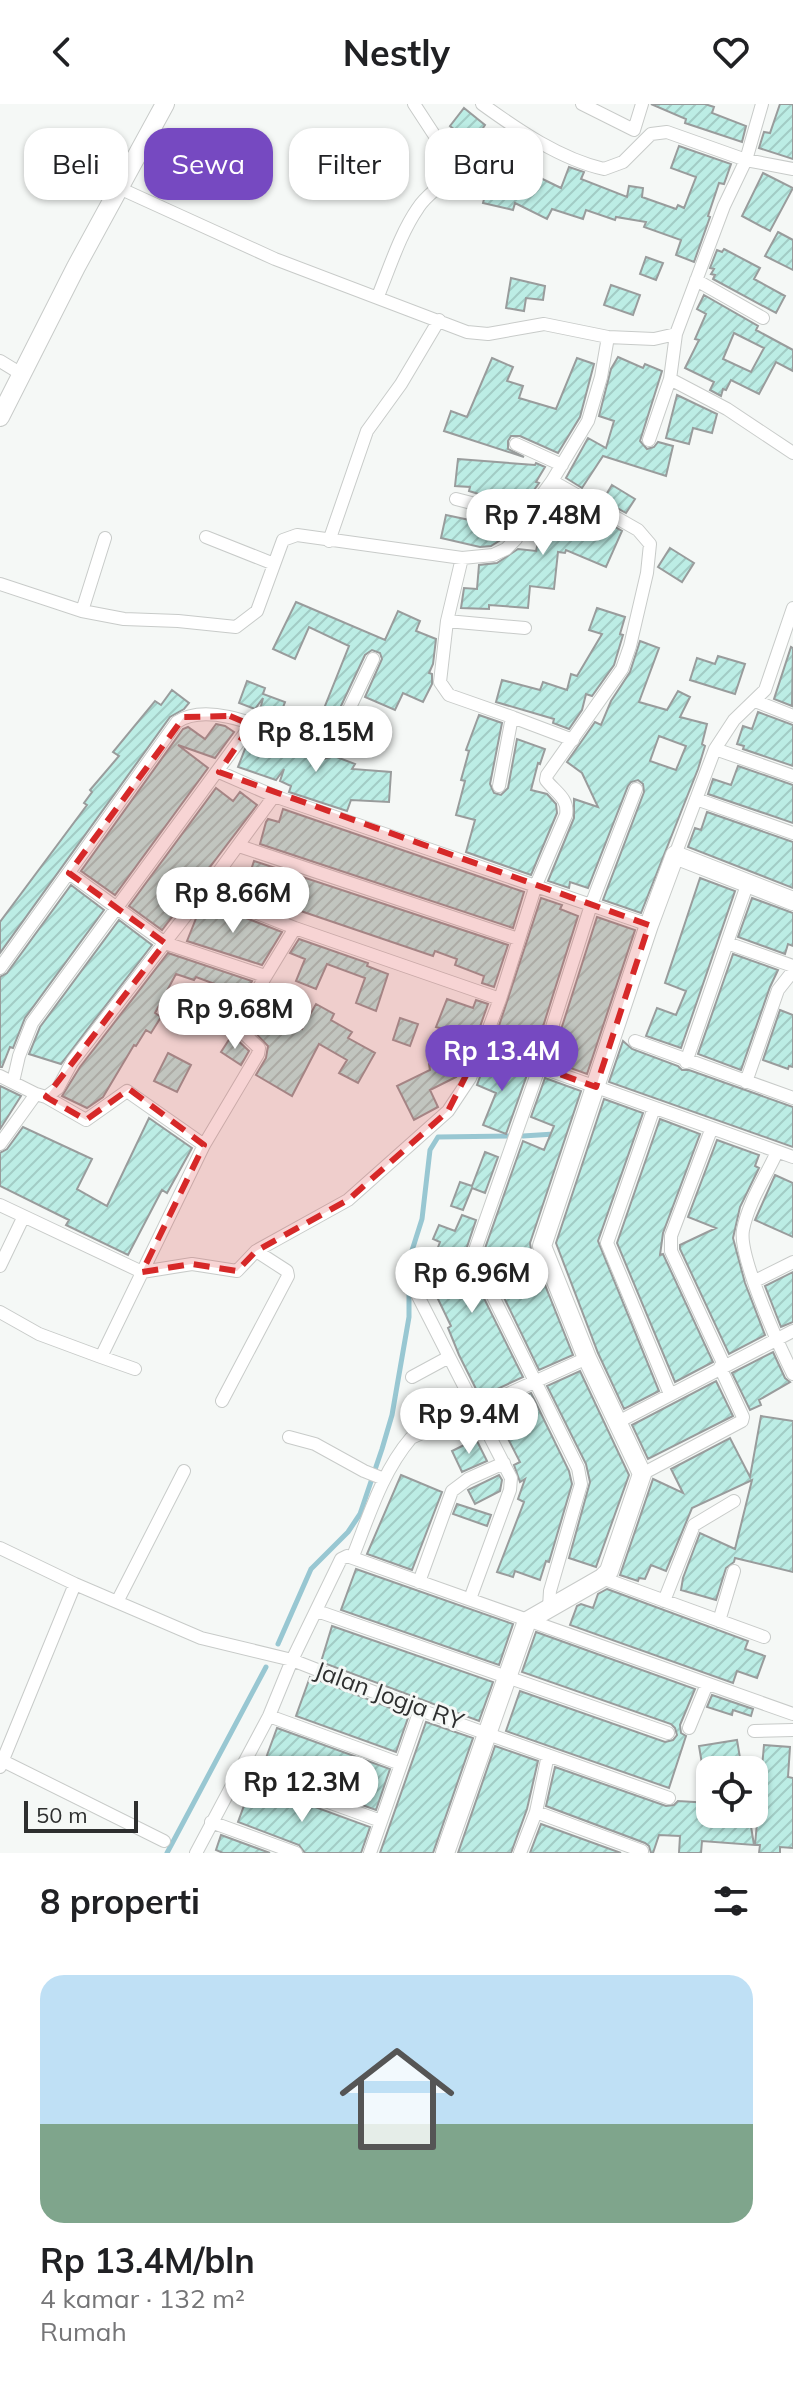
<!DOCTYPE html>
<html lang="id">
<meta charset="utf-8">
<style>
:root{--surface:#fff;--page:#f2f2f2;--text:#202124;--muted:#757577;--accent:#7649c1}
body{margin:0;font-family:Mulish,sans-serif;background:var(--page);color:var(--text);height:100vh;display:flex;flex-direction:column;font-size:30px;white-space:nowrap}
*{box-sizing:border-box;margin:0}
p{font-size:26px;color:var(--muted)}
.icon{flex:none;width:44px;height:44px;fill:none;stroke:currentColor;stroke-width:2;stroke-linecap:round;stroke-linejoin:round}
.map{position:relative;height:1749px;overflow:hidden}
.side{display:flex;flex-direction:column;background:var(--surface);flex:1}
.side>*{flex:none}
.banner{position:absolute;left:24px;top:24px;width:746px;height:72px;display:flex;gap:16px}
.fabs{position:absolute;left:696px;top:1652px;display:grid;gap:16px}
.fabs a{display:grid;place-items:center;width:72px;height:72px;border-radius:16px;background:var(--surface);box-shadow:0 2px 6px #0004;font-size:40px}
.scale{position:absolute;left:24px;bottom:20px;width:114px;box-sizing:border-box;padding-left:8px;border:4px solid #2e2f2f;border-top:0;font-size:22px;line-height:28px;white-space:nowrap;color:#2e2f2f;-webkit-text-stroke:6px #f5f8f6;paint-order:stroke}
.price{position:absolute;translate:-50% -68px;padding:0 18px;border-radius:28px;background:#fff;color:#222;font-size:26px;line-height:52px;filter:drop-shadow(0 2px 4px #0008)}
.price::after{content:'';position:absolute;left:50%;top:48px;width:24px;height:18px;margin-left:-12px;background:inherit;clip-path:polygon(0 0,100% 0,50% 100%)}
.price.active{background:var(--accent);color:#fff}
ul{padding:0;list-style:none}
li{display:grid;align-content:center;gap:16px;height:424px;padding:0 40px}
li span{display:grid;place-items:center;height:248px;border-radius:24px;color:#555}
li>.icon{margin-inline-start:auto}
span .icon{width:144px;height:144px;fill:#fffc;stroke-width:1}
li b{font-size:34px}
h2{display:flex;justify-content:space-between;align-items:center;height:96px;padding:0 40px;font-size:34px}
.pill{padding:0 28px;border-radius:24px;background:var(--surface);box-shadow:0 2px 6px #0004;font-size:28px;line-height:72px}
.pill.active{background:var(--accent);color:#fff}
header{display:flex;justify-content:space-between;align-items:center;height:104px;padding:0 40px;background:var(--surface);font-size:36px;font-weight:700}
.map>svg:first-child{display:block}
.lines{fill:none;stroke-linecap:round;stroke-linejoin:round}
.stream{stroke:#98c7d2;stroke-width:5}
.building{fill:url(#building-hatch);stroke:#999c9c;stroke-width:2;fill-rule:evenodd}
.street-casing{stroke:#c8cbc9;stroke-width:14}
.secondary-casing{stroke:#c8cbc9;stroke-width:20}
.street{stroke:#fff;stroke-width:12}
.secondary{stroke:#fff;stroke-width:18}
.marked{fill:#d62828;fill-opacity:0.2;stroke:#d62828;stroke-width:6;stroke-dasharray:16 10;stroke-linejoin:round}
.labels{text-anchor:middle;stroke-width:6;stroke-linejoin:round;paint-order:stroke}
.street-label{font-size:24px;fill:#2e2f2f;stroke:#f5f8f6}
</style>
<header><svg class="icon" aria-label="back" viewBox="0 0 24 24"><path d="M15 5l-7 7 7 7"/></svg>Nestly<svg class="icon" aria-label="heart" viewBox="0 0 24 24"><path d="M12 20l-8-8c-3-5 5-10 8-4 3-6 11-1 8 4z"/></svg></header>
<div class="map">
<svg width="793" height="1749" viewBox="0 0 793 1749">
<defs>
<pattern id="building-hatch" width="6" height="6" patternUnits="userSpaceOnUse" patternTransform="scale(2)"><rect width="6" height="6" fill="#bcede5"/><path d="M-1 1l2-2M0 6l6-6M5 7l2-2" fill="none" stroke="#a2ccc5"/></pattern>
</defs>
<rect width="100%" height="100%" fill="#f5f8f6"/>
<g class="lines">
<path class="stream" d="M523 1032 554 1030
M278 1540 311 1465 348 1428 360 1410 382 1345 392 1311 409 1213V1156L422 1115 430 1046 438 1033 512 1032
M167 1749 266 1563"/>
</g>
<path class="building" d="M651 0H705L714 3 712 9 746 22 742 38 685 19 686 15Z
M780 0H793V55L759 44 764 28 770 29Z
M464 4 485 21 483 24 532 49 524 66 561 84 569 63 584 68 581 75 627 93 629 82 643 84 642 93 676 105 678 101 684 104 696 73 671 64 679 42 731 60 724 80 719 79 708 112 710 113 694 158 676 151 681 136 644 123 646 118 616 113 615 116 586 106 583 115 552 105 547 115 515 99 513 106 483 99 489 76 502 79 513 58 472 37 471 39 450 22Z
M763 69 793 84 770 127 742 112Z
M778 128 793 136V166L765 152Z
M724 145 760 164 754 175 785 192 776 209 713 175 715 171 711 170 714 165 710 164 717 146 722 148Z
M646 153 663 159 656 176 640 170Z
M511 174 545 182 543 196 526 194 524 207 506 204Z
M611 181 640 191 633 211 604 201Z
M704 191 758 222 756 226 793 246V267L776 258 759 290 731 276 726 286 723 285 721 292 710 286 714 278 685 264 699 236 695 235 706 210 697 205ZM734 229 764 244 751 268 723 255Z
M618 253 643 264 645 260 662 267 640 337 647 345 654 343 658 338 673 342 666 372 603 352 582 384 566 374 588 334 606 344 614 317 599 312 611 265Z
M492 254 513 263 507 277 523 282 519 294 556 305 577 254 594 260 580 313 558 349 520 332H511L508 337V345L524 353 444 327 451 307 467 313Z
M677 291 717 310 712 329 693 324 689 340 666 334Z
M458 355 535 361 536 359 545 363 536 378 539 379 526 397 524 396 522 403 469 387 470 383 455 382Z
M612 381 635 395 626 409 603 396Z
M555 389 622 427 606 463 566 446 565 449 558 448 554 485 530 482 528 504 489 501V505L461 504 464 484 477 485 479 461 497 459 518 445 536 447 546 405 543 404Z
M446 411 479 418 481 411 504 417 502 424 507 425 505 433 491 442 480 443 441 434Z
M670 444 694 459 682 478 658 463Z
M296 498 385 536 398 507 420 517 416 527 436 535 433 560 429 569 432 570V580L423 598 403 589 395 606 365 593 382 555 380 549 372 546 365 551 325 636 313 632 349 542 309 523 295 555 273 545Z
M597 504 625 513 620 530 623 531 614 561 592 592 586 590 582 606 569 625 553 619 554 615 496 598 502 576 540 586 543 578 567 586 571 570 577 572 602 530 589 526Z
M640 537 659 544 639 598 667 606 678 587 690 593 680 613 707 620 702 640 705 642 698 665 641 809 603 796 644 688 643 680 638 676 631 678 628 682 588 784 570 778 569 784 548 777 574 714V695L598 703 582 669 567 658 595 618 601 621 611 597 630 568ZM659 632 686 642 676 666 650 657Z
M791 543 793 544 792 602 774 595Z
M718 552 745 560 735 590 690 576 697 554 715 560Z
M247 577 265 584 263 590 285 598 277 619 259 610 263 594 255 605 239 599Z
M172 586 189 599 184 605 170 613 0 849V818L87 701 84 699 92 688 90 686 119 652 113 648 155 597 161 601Z
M758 608 793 621V662L743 645 744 642 737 640 743 622 752 625Z
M479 611 502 619 490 680 494 689 501 691 508 684 517 635 545 645 540 660 538 659 531 686 547 690 556 700 557 709 531 771 466 748 475 716 456 711 465 677 461 676 469 647 466 646Z
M216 620 225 622 234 628 215 654 178 641 208 664 115 791 81 767 183 625 188 623 205 635Z
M256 630 324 655 334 652 355 660 352 665 391 668 389 698 351 696 347 707 289 688 291 682 280 677 284 665 276 676 238 663 245 645 249 639 252 641Z
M738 662 793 681V719L708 690 713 675 731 681Z
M216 684 233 697 240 688 257 701 162 826 129 802Z
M283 705 524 788 513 824 260 740 266 718 268 715 279 718Z
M707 708 793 738V784L688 743 695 724 701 726Z
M254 757 508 841 494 883 482 879 484 872 455 861 457 855 435 847 433 852 233 784 239 765 250 769Z
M700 774 735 787 681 944 646 932 657 904 676 911 686 887 665 879Z
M71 781 104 806 25 914 13 944 10 943 2 963H0V873L7 869Z
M541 794 562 801 560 805 578 812 534 951 494 937Z
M752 794 793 809V842L788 840 785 850 738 833Z
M207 799 282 828 262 861 187 837 197 812Z
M597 813 635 826 587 970 551 957Z
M119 816 152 841 61 960 29 950 40 923Z
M299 835 368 859 367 862 388 870 376 907 356 899 365 874 327 860 316 885 296 877 305 855 290 849Z
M168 849 252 877 228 921 207 908 223 883 196 873 194 876 176 870 155 909 161 913 151 929 146 926 136 942 134 941 103 993 87 1004 62 992 80 963Z
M733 850 778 866 770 883 741 966 698 950Z
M270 882 288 894 278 910 302 925 316 900 334 910 331 916 352 928 348 934 375 949 358 979 339 969 347 956 319 940 292 992 256 971 266 954 268 942 247 920Z
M447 895 473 904 476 896 488 900 477 931 452 922 443 925 436 923Z
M780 906 793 911V963L789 962 788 965 763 956Z
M400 914 418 920 410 942 393 936Z
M232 931 249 947 241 961 221 948Z
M623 937 632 945 678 962 682 966H689L793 1003V1043L609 978Z
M168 949 191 961 177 988 154 977Z
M445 952 456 973 430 986 438 1003 414 1016 397 982 430 966 429 960Z
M487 954 528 968 506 1030 483 1021 496 989 477 981Z
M545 974 581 987 530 1139 531 1146 573 1251 539 1266 483 1150 523 1037 544 1046 554 1022 531 1013Z
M0 982 21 992 0 1025Z
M604 995 643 1009 598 1137 659 1287 624 1305 598 1249 556 1139Z
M149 1014 192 1044 167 1089 162 1086 128 1151 66 1121 69 1116 0 1082V1049L7 1045 23 1023 92 1055 77 1085 107 1102Z
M660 1015 700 1030 663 1129 660 1151 663 1150 713 1258 675 1278 617 1139Z
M717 1036 759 1051 755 1062 759 1064 740 1103 733 1134 745 1179 765 1231 729 1250 680 1145V1141L716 1124 688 1113Z
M485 1048 498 1053 485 1089 472 1084 463 1106 451 1102 460 1078 472 1082Z
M775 1071 793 1079V1133L755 1116Z
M462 1111 476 1116 466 1146 467 1160 523 1273 480 1293 459 1251 448 1224 451 1222 437 1193 454 1185 445 1163 432 1159 440 1138 433 1135 439 1121 455 1127Z
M793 1168V1218L781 1223 765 1182Z
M773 1248 785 1274 790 1278 759 1296 761 1301 750 1306 732 1269Z
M580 1267 629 1371 596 1463 569 1454 590 1378 586 1360 547 1282Z
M716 1277 733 1312 648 1355 632 1321Z
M531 1289 569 1367 572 1380 549 1458 546 1457 540 1476 515 1467 513 1473 497 1468 524 1398 518 1395 525 1375 520 1378 514 1361 520 1358 501 1321 496 1324 488 1309Z
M761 1312 793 1317V1468L735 1454 734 1458 726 1464 716 1496 681 1486 683 1474 700 1429 735 1445 752 1376 692 1404 666 1467 651 1461 645 1475 639 1474 638 1477 620 1471 653 1375 683 1389 671 1365 730 1334 750 1373Z
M476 1335 487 1357 462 1368 452 1347Z
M401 1371 442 1388 412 1466 367 1450Z
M499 1371 502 1376 500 1387 475 1400 468 1386Z
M457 1400 491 1411 487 1422 453 1410Z
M356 1465 513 1520 499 1561 341 1506Z
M607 1485 748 1537 745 1545 765 1552 757 1574 737 1567 733 1579 570 1521 577 1502 581 1500 593 1504 598 1490Z
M332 1522 493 1578 479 1617 321 1558Z
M536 1528 695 1585 680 1621 681 1629 686 1632 669 1684 506 1627 520 1587 665 1638 673 1636 677 1631 675 1624 671 1620 522 1568Z
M310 1573 409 1611 396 1648 296 1612Z
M712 1591 753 1605 751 1612 733 1606 732 1611 707 1603Z
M426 1618 473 1634 433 1749H380Z
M277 1624 390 1665 376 1706 262 1665Z
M737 1636 741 1660 703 1666 699 1642Z
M764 1641 790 1643 788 1673 793 1674V1744L780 1743V1749H759L760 1741H755Z
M495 1642 538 1657 527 1705 511 1749H458Z
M555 1663 666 1702 674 1701 678 1697 710 1699V1710H749L754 1741 702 1737 701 1749H679L680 1732 659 1731 653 1749H651L649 1742 645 1739 546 1702Z
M252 1680 370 1723 361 1749H305L299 1741 238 1718Z
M541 1720 621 1749H530Z
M221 1731 270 1749H223L216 1746Z"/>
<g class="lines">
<defs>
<path id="street" d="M482 0C518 26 560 55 604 65L623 58 651 30 667 28 746 56 793 65
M582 0 634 26 642 0
M119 84 275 155 467 228 488 230 544 220 608 233 654 235 676 230
M696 176 763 214
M378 192C390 163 400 130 418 104 427 89 444 82 453 67L448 52 414 0
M0 257 23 271
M670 275 727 305 793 349
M649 336 670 275 676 230 724 102 746 56 762 0
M516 340 562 361
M456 395 526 413
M206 433 274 460
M329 437 367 327 401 280 439 216
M462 454 447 517 440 578 449 591 512 613 499 682
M0 480 82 507 124 515 178 517 236 523 257 507 283 436 297 431 462 454 493 451 506 445 516 435 526 413 552 377 588 317 601 273 608 233
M82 507 105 434
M447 517 525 524
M755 597 793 612
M512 613 573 636
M715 645 793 672
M219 668 274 692 649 821
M696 695 793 729
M239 742 518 835
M675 751 715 645 734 616 765 586 793 504
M69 769 165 839 265 872
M204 788 295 824 500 895
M727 839 793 862
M0 864 177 618C214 593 287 636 327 646L332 641 373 555
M450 931 793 1053
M635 937 793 994
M686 958 747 781
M0 972 36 990
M13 978 19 952 32 919 251 621
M746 978 778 886 793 867
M46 993 86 1016 127 987 204 1041
M654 1004 607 1139 670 1290
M711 1026 671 1132V1147L724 1261
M0 1040 36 990 46 993 58 984 72 958 204 788 274 692
M777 1048C766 1072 748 1099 743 1126 738 1152 780 1244 793 1270
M0 1101 142 1168 192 1160 237 1167 256 1147 348 1096 448 1007 470 974 500 895 536 781 566 711C569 694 555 688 546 676L547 671 622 565 630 542 647 469 650 440 638 426 552 377
M0 1162 23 1114
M755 1177 793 1158
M416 1188 511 1374 510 1386 470 1495
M0 1208 39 1230 101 1253
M135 1265 101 1253 204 1041 258 950 259 944 237 923 238 918 295 824
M412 1273 449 1253
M222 1297 288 1172 287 1167 256 1147
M618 1318 793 1227
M289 1333 315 1340 364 1367 384 1375
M642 1370 742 1317 743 1313 720 1263
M0 1444 75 1480 201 1534 292 1556 420 1606 669 1694
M353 1452C369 1412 382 1368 411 1334L587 1254
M602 1474 764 1533
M419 1478 452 1387 468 1375 504 1359
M664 1497 694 1421 734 1397
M117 1498 184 1367
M549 1503 550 1487 581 1380 578 1364 475 1156 474 1149 539 964 591 801 636 685
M317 1507 668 1629
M719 1517 734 1467
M269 1612 401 1660
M689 1624 707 1580
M754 1627 793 1626
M3 1657 164 1737
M0 1663 75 1480
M239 1666 381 1717
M536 1708 642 1747
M211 1718 296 1749
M196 1749 269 1612 292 1556 341 1455 347 1452 793 1610
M370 1749 420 1606
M520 1749 536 1708 548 1651"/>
<path id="secondary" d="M0 313 76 163 165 0
M445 1749 527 1517 602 1474 609 1467 642 1370 587 1254 542 1142 649 821 675 751 793 797"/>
</defs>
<use href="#street" class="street-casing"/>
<use href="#secondary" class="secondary-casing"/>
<use href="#street" class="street"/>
<use href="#secondary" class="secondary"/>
</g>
<path class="marked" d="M230 612 251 621 219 668 649 821 596 983 481 942 448 1007 348 1096 256 1147 237 1167 192 1160 142 1168 204 1041 129 985 86 1016 46 993 165 839 69 769 184 613Z"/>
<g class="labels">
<g class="street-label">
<text transform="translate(389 1592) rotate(20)" y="8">Jalan Jogja RY</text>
</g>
</g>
</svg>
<div class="fabs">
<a><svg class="icon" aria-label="locate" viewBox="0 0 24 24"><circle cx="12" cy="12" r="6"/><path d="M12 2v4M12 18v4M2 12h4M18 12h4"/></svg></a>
</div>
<div class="scale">50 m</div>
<b class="price" style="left:543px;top:453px">Rp 7.48M</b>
<b class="price" style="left:316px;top:670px">Rp 8.15M</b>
<b class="price" style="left:233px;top:831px">Rp 8.66M</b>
<b class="price" style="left:235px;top:947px">Rp 9.68M</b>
<b class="price active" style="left:502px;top:989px">Rp 13.4M</b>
<b class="price" style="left:472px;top:1211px">Rp 6.96M</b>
<b class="price" style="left:469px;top:1352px">Rp 9.4M</b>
<b class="price" style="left:302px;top:1720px">Rp 12.3M</b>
<div class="banner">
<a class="pill">Beli</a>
<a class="pill active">Sewa</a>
<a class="pill">Filter</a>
<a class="pill">Baru</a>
</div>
</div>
<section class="side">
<h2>8 properti<svg class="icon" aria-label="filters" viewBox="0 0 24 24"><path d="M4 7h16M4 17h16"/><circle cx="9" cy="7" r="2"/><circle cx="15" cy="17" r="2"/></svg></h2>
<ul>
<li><span style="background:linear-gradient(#bfe0f5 60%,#7fa58c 0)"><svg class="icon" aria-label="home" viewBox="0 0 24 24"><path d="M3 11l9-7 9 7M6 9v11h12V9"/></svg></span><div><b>Rp 13.4M/bln</b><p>4 kamar · 132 m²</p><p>Rumah</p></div></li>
</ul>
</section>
